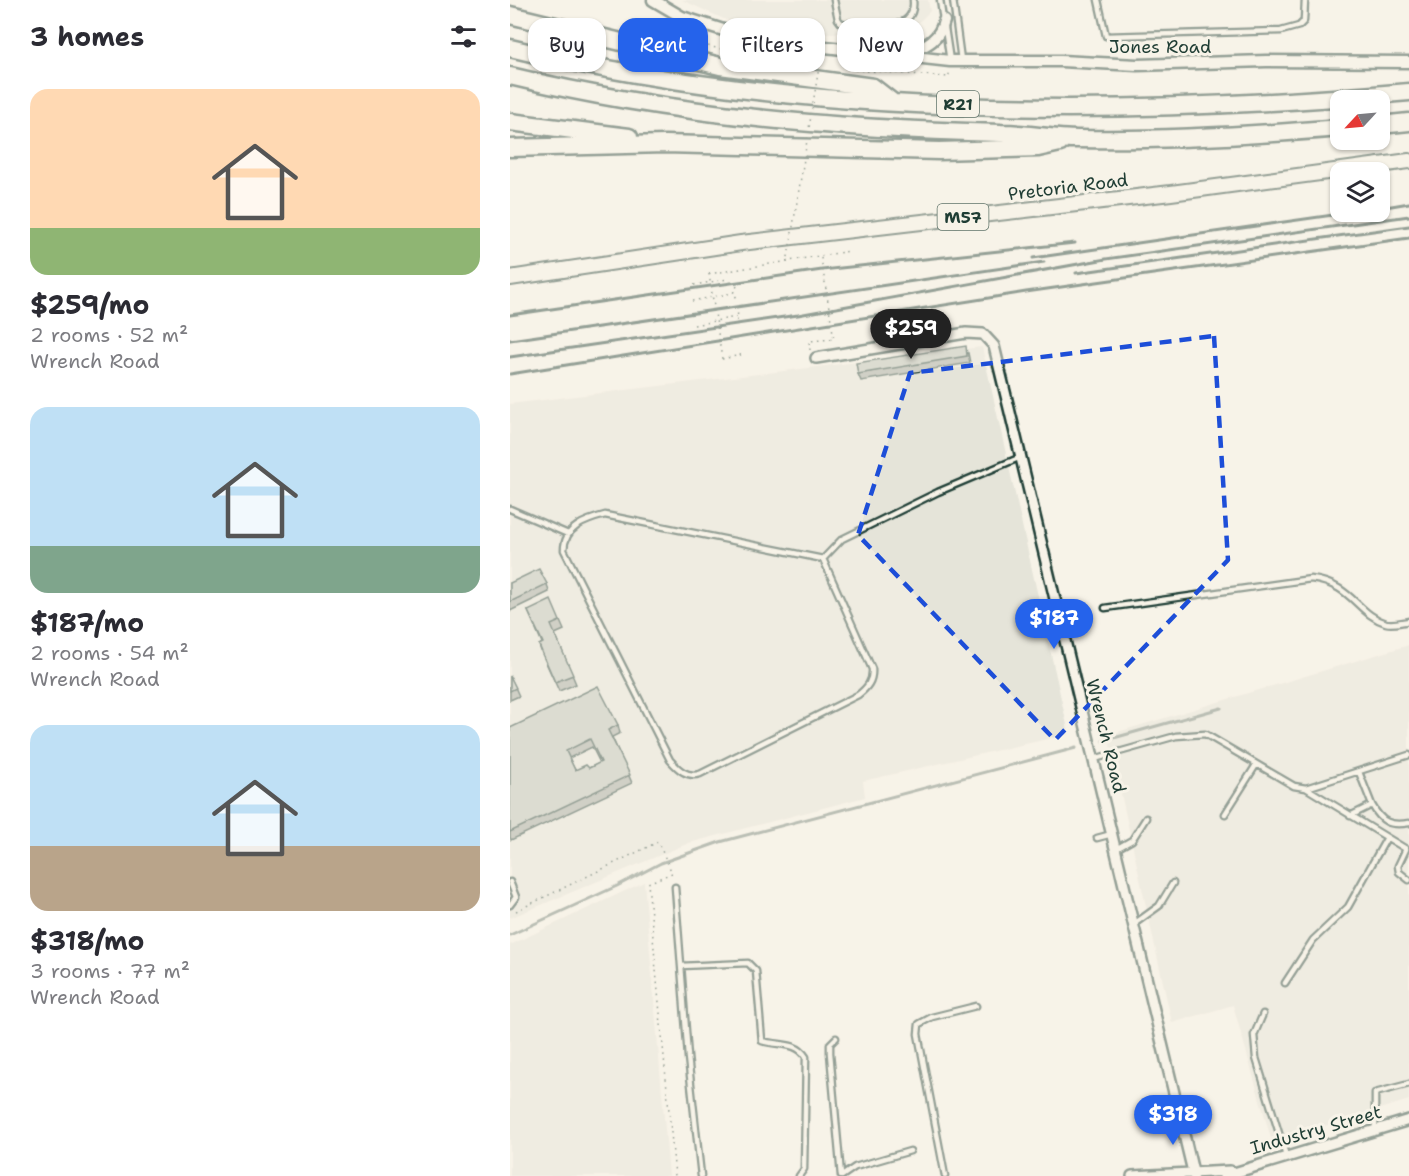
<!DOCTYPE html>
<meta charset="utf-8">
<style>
:root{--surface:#fff;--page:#f2f2f3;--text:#2b2b33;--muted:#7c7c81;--accent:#2563eb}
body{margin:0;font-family:"Shantell Sans",sans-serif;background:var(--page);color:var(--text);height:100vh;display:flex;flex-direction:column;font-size:22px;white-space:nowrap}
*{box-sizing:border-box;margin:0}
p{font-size:20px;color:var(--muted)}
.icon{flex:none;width:33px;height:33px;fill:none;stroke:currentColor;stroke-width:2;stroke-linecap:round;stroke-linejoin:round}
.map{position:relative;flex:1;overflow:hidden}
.sheet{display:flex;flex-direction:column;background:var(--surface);width:510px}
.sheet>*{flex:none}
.banner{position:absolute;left:18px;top:18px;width:570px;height:54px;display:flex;gap:12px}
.needle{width:39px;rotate:244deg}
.fabs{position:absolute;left:820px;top:90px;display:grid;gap:12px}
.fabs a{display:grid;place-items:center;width:60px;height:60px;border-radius:12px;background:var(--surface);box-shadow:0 2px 4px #0004;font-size:30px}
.price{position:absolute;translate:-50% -51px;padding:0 14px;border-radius:21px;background:var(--accent);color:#fff;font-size:20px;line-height:39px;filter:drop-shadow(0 2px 3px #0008)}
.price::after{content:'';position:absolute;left:50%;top:36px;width:18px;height:14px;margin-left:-9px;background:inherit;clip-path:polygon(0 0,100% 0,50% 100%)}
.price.on{background:#222;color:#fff}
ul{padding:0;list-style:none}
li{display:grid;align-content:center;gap:12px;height:318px;padding:0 30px}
li span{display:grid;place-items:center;height:186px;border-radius:18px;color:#555}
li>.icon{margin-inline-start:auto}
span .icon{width:108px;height:108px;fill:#fffc;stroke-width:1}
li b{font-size:26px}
h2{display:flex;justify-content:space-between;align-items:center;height:72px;padding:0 30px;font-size:26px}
.pill{padding:0 21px;border-radius:18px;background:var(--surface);box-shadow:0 2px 4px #0004;font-size:21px;line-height:54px}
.pill.on{background:var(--accent);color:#fff}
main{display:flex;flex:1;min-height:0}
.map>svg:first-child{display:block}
.built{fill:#e5e4d9}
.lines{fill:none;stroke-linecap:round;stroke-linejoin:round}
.stream{stroke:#6f8077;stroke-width:3}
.service-casing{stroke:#1f3d34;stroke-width:9}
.minor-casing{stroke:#1f3d34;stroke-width:14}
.tertiary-casing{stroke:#1f3d34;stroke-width:15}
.primary-casing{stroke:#1f3d34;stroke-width:18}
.motorway-casing{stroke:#1f3d34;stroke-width:21}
.path{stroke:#1f3d34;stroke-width:1.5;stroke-dasharray:1.5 4.5;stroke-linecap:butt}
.service{stroke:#f7f3e8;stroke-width:4.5}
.minor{stroke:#f7f3e8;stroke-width:9}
.tertiary{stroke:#f7f3e8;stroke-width:10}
.primary{stroke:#f7f3e8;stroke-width:14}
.motorway{stroke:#f7f3e8;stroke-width:16}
.rail{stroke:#1f3d34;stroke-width:3}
.path-bridge{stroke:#1f3d34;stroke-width:1.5;stroke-dasharray:1.5 4.5;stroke-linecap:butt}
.wall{fill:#a1a69d;stroke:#1f3d34;stroke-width:1.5;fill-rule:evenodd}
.building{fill:#bbc1b6;stroke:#1f3d34;stroke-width:1.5;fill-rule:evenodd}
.marked{fill:none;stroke:#1d4ed8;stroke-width:4.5;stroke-dasharray:12 8;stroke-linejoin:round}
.labels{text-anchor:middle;stroke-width:6;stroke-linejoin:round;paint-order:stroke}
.shield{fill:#f7f3e8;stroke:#60746a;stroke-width:1.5}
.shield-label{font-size:16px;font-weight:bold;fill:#1f3d34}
.street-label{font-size:18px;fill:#1f3d34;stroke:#f7f3e8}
</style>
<main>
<section class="sheet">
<h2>3 homes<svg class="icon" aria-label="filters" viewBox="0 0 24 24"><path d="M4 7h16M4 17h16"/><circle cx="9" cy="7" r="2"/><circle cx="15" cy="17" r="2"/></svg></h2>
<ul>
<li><span style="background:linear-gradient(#ffd9b3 75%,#8fb573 0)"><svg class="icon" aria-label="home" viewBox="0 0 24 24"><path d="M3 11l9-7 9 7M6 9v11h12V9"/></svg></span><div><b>$259/mo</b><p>2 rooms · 52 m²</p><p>Wrench Road</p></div></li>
<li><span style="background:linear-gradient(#bfe0f5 75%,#7fa58c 0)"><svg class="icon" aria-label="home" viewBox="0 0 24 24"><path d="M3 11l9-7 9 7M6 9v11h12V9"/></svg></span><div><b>$187/mo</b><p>2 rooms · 54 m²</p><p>Wrench Road</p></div></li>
<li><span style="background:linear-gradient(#bfe0f5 65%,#b9a48a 0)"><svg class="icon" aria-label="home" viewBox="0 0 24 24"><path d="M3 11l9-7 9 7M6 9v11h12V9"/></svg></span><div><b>$318/mo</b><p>3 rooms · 77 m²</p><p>Wrench Road</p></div></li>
</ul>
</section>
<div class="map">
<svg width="899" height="1176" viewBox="0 0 899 1176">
<rect width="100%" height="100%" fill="#f7f3e8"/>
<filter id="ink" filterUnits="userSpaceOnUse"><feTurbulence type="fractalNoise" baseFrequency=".0167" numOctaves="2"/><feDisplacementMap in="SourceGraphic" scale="12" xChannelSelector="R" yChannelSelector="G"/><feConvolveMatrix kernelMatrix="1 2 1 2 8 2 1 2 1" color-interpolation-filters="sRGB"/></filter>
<g filter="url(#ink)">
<path class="built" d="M172 0H418L420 11 391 40 345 33H315L246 26 216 20Z
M472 347 559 734 353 781 355 797 179 843 0 918V404Z
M899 645V1100L762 1142 723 1005 662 1023 598 735Z
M134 882 159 1176H0V945Z"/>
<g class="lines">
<path class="stream" d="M593 741 711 708
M0 935 107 886 151 863 210 842 566 748"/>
<defs>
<path id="service" d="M324 0 328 19 331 23C355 26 407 36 403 0
M430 0 433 20
M443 0 451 60
M588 0 596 36 771 31 789 26 794 21 795 0
M435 28 440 61
M0 509 58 534
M95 515 313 559 362 669C363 681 357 688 348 695L190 774C177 778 168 769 160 760L54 550C54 527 76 520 95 515Z
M313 559 332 539 428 492 511 457
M595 608 801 579C842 584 847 614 876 623 883 625 892 622 899 621
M584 759 666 736 695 734 784 786 796 788 899 755
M796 788 896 849 888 866 889 872 899 880
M862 805C872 823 880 826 899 823
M715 814 746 765
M840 816 862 805 849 772
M587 838 602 834
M606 849 622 840 636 818
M0 882 6 897 0 905
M165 887 178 1057 191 1176
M624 924 649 906 663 883
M171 966 238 963 246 971 252 1041C268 1046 286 1041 296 1057L294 1169 289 1176
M775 983 803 940 838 907 876 839
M753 1014 744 1035 746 1058 776 1156
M326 1038 320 1044V1053L331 1176
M865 1130V1093L899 1084
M332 1176 345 1167 400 1151
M435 1176 408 1034 409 1024 422 1017 466 1006"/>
<path id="minor" d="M306 358 456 333 473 334 484 346 684 1176
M622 1176 720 1171
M714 1176 899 1120"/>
<path id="tertiary" d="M143 0 172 17 226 34 297 45 440 61H551L627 65 756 61 899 62
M393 56C411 47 429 43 434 21"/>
<path id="primary" d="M0 278 231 243 661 193 899 161"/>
<path id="motorway" d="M0 15 210 66 363 87 381 101
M0 48C287 118 606 118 899 92
M0 76C161 115 325 129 491 133 516 133 542 139 568 139 654 141 745 135 831 128
M0 122 119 137
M870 125 899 122
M0 148 155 144 429 151 528 148 550 143"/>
</defs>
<use href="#service" class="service-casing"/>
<use href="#minor" class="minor-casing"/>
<use href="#tertiary" class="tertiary-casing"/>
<use href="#primary" class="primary-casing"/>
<use href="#motorway" class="motorway-casing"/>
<path class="path" d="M171 28 172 36 201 47 269 60
M345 70 439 77V71
M199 274 340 251
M184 285 218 279
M227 286 223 293 227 298
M182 301 223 293
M227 321 228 310
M184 325 226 317
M300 350 299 341 324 339
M212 359 235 354
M6 911 148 842 162 873 138 883 165 1176"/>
<use href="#service" class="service"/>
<use href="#minor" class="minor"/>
<use href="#tertiary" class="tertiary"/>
<use href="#primary" class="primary"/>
<use href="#motorway" class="motorway"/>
<path class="rail" d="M870 208 899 203
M523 258 844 212
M566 273 899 226
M0 315 312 270 565 243
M0 340 534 262
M0 357 288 315 596 259 899 216
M0 374 516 292 899 238"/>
<path class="path-bridge" d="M311 258 324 339
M277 263 309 67
M199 274 212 359"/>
</g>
<path class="wall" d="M458 353 460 363 351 381 348 374Z
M0 583 37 584 39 592 0 611Z
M18 611 50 621 54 630 45 634 66 684 49 691 32 654 29 645 32 643Z
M0 676 9 696 0 700Z
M108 725 110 733 102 737 122 783 1 840 0 837V728ZM82 747 90 763 79 768 65 770 59 758Z"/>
<path class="building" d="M456 346 457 356 348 374 346 363Z
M29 569 37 584 0 602V583Z
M41 600 50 621 41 625 63 675 45 682 29 645 33 643 18 611Z
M0 676 6 688 0 691Z
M88 686 108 725 98 730 120 775 0 832V728ZM80 739 91 762 79 768 76 765 65 770 56 751Z"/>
</g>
<path d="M0 0H899V1176H0ZM704 336 718 560 545 740 348 535 400 373Z" fill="#f7f3e8" fill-opacity=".55" fill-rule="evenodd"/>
<path class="marked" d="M704 336 718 560 545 740 348 535 400 373Z"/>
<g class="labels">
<g class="shield">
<rect x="427" y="91" width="42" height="26" rx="4.5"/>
<rect x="427.5" y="204" width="51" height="26" rx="4.5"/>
</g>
<g class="shield-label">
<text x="448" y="110">R21</text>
<text x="453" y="223">M57</text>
</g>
<g class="street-label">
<text x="650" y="53">Jones Road</text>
<text transform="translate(558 187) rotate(-7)" y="6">Pretoria Road</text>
<text transform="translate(596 736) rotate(76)" y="6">Wrench Road</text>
<text transform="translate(806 1130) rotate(-16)" y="6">Industry Street</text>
</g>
</g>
</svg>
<div class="fabs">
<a><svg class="needle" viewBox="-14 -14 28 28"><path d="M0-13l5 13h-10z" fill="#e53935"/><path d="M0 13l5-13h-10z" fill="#7c7c81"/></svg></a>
<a><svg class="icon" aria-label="layers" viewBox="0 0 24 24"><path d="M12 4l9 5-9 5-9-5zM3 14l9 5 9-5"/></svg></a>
</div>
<b class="price on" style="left:401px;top:360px">$259</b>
<b class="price" style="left:544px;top:650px">$187</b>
<b class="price" style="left:663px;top:1146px">$318</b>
<div class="banner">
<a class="pill">Buy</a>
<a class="pill on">Rent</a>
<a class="pill">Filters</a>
<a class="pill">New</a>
</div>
</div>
</main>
